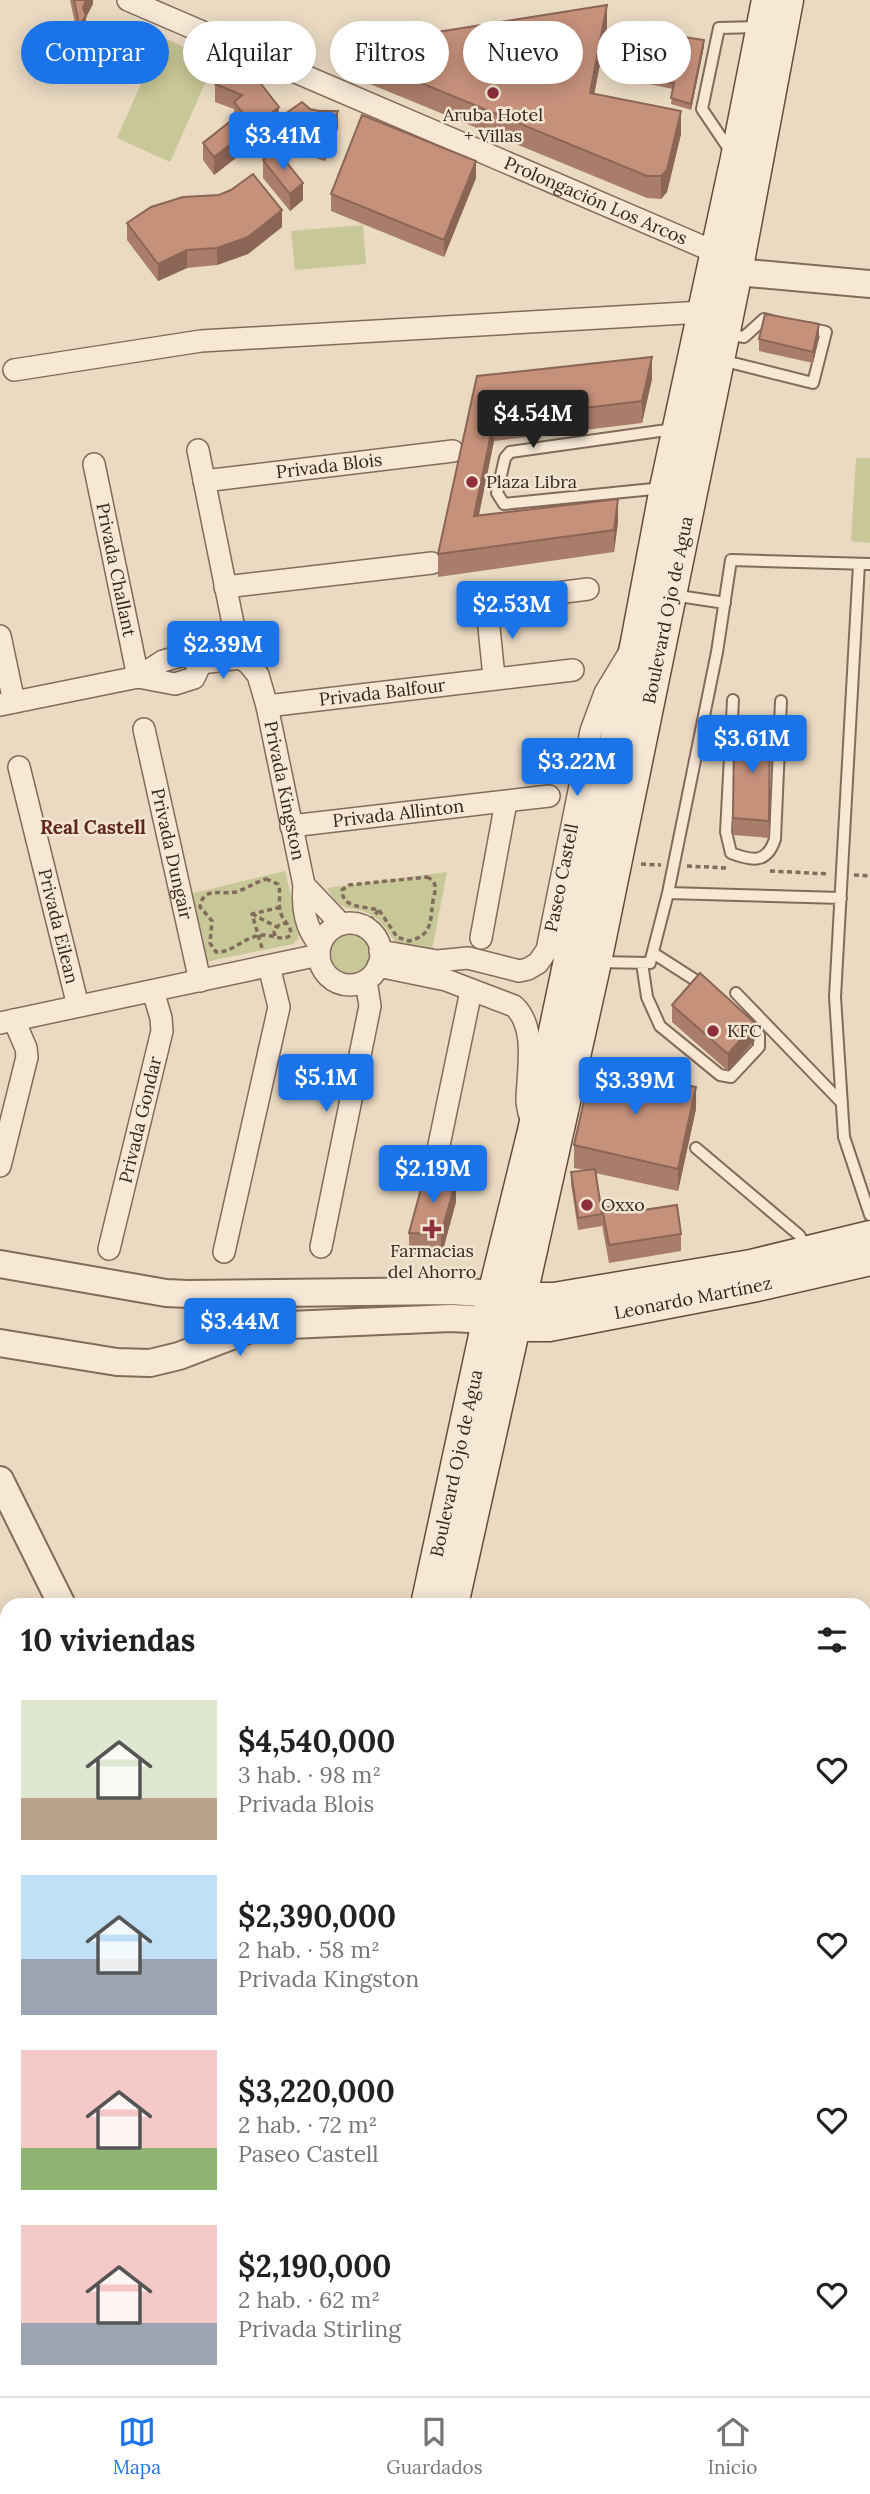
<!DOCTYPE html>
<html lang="es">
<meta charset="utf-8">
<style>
:root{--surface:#fff;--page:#f6f6f6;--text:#222;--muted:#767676;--line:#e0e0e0;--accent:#1a73e8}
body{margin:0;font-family:Lora,serif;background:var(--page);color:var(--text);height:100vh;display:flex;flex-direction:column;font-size:26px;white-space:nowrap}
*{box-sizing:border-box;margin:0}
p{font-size:23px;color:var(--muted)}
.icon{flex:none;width:38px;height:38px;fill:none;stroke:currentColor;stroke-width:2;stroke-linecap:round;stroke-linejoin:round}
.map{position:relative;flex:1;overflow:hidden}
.sheet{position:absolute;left:0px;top:1598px;width:872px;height:800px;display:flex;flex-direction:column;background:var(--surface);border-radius:21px 21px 0 0;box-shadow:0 4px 18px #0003}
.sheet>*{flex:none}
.banner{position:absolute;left:21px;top:21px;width:830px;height:63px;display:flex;gap:14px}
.price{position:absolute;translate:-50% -60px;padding:0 16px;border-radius:7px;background:var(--accent);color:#fff;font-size:23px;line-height:46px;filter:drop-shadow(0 2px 4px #0008)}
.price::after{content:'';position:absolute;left:50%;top:42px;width:21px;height:16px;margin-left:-10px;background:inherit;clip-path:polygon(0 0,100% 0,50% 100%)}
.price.selected{background:#222;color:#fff}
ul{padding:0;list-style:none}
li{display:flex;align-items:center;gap:21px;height:175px;padding:0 21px}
li span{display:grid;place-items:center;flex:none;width:196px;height:140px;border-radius:0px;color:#555}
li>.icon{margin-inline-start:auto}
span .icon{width:84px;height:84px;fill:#fffc;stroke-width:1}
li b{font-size:30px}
h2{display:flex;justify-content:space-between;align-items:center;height:84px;padding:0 21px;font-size:30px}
.pill{padding:0 24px;border-radius:32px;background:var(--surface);box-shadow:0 4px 18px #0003;font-size:24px;line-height:63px}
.pill.selected{background:var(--accent);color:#fff}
.menu{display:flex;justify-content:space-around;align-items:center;height:98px;border-top:2px solid var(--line);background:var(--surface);font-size:19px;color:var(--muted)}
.menu a{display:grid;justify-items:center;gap:4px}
.menu .selected{color:var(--accent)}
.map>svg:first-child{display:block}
.green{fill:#c7c797}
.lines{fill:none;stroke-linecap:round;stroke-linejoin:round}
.service-casing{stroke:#836b5b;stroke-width:14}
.minor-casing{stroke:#836b5b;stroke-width:24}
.tertiary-casing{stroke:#836b5b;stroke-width:30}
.secondary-casing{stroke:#654d3e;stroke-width:33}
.path{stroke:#836b5b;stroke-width:3.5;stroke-dasharray:5 3.5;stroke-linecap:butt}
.service{stroke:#f6e8d5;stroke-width:10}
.minor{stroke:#f6e8d5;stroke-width:21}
.tertiary{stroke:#f6e8d5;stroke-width:26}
.secondary{stroke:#f6e8d5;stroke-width:30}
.wall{fill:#aa7d6a}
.shaded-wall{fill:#8b6656}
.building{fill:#c6917b;stroke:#8b6656;stroke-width:2}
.poi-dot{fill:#8e2f3b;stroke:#f2e5d1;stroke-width:2.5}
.labels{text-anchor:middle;stroke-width:5;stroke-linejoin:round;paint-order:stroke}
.poi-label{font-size:18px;fill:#34261e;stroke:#f2e5d1;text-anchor:start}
.street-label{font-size:18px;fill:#34261e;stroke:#f2e5d1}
.neighbourhood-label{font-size:19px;font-weight:bold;fill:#5d2620;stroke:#f2e5d1}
</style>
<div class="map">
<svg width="870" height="2396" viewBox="0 0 870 2396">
<rect width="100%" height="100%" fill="#eadac2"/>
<path class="green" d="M162 37 215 61 170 162 117 138Z
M363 225 366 264 295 270 291 231Z
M856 458H870V543L851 541Z
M285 871 300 932 298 939 293 944 205 962 190 894Z
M447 872 432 950 399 946C390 936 384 923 373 916 351 902 343 918 327 888Z
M328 953a22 22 0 1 1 44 0a22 22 0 1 1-44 0Z
M520 2391 634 2390V2396H520Z"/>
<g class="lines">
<defs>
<path id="service" d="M731 152 702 109 719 28 758 27
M725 334 744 337 764 319 775 322
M721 360 813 383 826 332 808 328
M663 488 504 504 497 493 505 458 510 452 674 429
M859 564 835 997 844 1137 870 1215
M672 595 725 603
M733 700 726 832 731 853C752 861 767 864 775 839L781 701
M668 893 841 898
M653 953 706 987
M598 962 650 963 668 893 717 652 731 560 870 564
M642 963 647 997 660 1026 720 1075 731 1077 759 1047V1035L744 1021
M736 993 842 1103
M696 1148 799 1235 808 1249
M507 2390V2396"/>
<g id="minor">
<path id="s1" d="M128 0 715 252"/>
<path d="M14 370 201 341 703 312"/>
<path d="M198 450 240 658"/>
<path id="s2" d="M94 464 138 677"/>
<path id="s3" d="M204 481 453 451"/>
<path d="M225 587 432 563"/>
<path d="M0 636 14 702"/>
<path d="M138 677 175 684 194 678 201 663"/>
<path d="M494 677 487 608 488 602 588 589"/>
<path id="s4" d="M0 705 138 677 163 661 184 655 201 663 240 658 248 663 258 675 267 706 304 885C302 908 305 928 320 945"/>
<path id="s5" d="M267 706 573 670"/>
<path id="s6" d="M144 729 200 981"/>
<path id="s7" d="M19 767 78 1006"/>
<path id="s8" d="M291 826 549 796"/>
<path d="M304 885 341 924"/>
<circle cx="350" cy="954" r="31"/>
<path d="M481 938 506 802"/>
<path id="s9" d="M380 951 437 961 468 958 519 971 528 969 538 963 547 950 591 731 605 693 628 655"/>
<path d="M378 966 446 980 514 1006C538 1028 527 1073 527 1102L529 1113"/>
<path d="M0 1023 319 955"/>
<path d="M0 1166 27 1057 26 1048 14 1020"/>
<path d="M433 1174 471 991"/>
<path d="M321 1247 370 1006 366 981"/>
<path id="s10" d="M109 1249 162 1031 161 1018 153 991"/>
<path d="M224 1252 279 1007 269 966"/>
<path d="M0 1830 7 1821"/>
<path d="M0 2198 7 2189"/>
<path d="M0 2314 7 2319"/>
<path d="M94 2390 101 2396"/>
<path d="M697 2390 698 2396"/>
</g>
<path id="tertiary" d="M722 258 737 272 870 284
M0 1264 166 1293 188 1294 452 1291 493 1294
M0 1343 117 1362 150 1363 179 1356 247 1330 266 1326 451 1318 489 1320
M0 1480 62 1605"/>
<g id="secondary">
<path d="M502 1295 521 1298H554L751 1265 870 1236"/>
<path id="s11" d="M496 1322 515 1326H549L757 1286 870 1260"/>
<path id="s12" d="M426 1605 493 1294 533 1131 636 642 665 488 736 158 767 0"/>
<path id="s13" d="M453 1605 596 962 737 272 788 0"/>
<path d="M233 2396 234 2390"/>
<path d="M294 2396 295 2390"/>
</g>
</defs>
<use href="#service" class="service-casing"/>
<use href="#minor" class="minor-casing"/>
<use href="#tertiary" class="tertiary-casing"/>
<use href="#secondary" class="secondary-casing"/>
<path class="path" d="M641 864 661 865
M687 866 728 868
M770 871 829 874
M854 875 870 876
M427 877C439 883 435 890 433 901 430 921 433 935 409 941L397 937 379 910C365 906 342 909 342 890L349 885Z
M266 879 278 884C282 894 277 904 281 914 284 922 291 925 291 935 282 942 275 935 264 935 245 935 234 953 216 952L210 943 212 921 200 907C203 884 225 897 239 891 249 887 256 882 266 879Z
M252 914 277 927
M364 927 379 910
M275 936 274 932C278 925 280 923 287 923
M262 948 252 914 281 907"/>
<use href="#service" class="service"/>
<use href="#minor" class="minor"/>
<use href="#tertiary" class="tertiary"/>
<use href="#secondary" class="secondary"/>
</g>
<path class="wall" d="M70 0H93V4L86 17V32L98 75 87 77 81 50V40L79 42Z
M607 28 594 94 681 134 667 192 661 199 647 198 336 70V48Z
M704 46 691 110 671 104 673 89 644 83V77L677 62Z
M223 63 279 119 338 128 325 161 288 150 278 136V125L214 175 203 160V143L234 119V109L215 102V84Z
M263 160 303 200 290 211 263 178Z
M476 178 444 257 331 211V194Z
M127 223 282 227 248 254 217 265 187 268 158 281 127 240Z
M819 336 813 363 759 351V339Z
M477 376 652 379 642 423 494 441 479 515 618 522 614 552 438 577V554Z
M734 731H770L769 838 733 835Z
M672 1005 755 1040 728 1071 672 1022Z
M696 1109 678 1191 595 1173 602 1214V1226L578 1230 571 1184V1172L584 1170 574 1168V1145Z
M456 1202 441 1257 409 1256V1233Z
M602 1208 630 1212 681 1234V1251L609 1263 602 1225Z"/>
<path class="shaded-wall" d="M86 0H93V4L86 17V34L81 33V40L79 42V25L83 8Z
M607 5V28L590 116V93Z
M704 40V46L691 110V104Z
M98 57V75L87 77V60Z
M279 107 278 125 214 175V157Z
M338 111V128L325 161V144Z
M681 111V134L667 192 661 199V176Z
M476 161V178L444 257V240Z
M303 183V200L290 211V194Z
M282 210V227L248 254 217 265V248Z
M187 250V268L158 281V264Z
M819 324V336L813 363V352Z
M652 357V379L642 423V401Z
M494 419V441L474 538V516Z
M618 499V522L614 552V530Z
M755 1023V1040L728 1071V1054Z
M696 1087V1109L678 1191V1169Z
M456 1180V1202L441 1257V1234Z"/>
<path class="building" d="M74 0H86L83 8 86 16 79 25Z
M607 5 590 93 681 111 667 170 661 176H647L336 48Z
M92 31 98 57 87 60 81 33Z
M684 37 704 40 691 104 671 98 674 83 644 77 647 56 677 62Z
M223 63 254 75 279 107 214 157 203 143 242 112 234 102 242 95 215 84Z
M302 102 310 109 319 111H338L325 144 288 133 278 119Z
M362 115 476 161 444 240 331 194Z
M276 149 303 183 290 194 263 160Z
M253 174 282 210 248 237 217 248 187 250 158 264 127 223 151 207 183 197 219 195 231 190Z
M765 314 819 324 813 352 759 339Z
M652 357 642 401 494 419 474 516 618 499 614 530 438 554 477 376Z
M734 731H770L769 821 733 818Z
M700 973 755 1023 728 1054 672 1005Z
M592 1065 696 1087 678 1169 574 1145Z
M595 1169 602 1214 578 1218 571 1172Z
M425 1174 456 1180 441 1234 409 1233Z
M629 1204 630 1212 677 1205 681 1234 609 1245 602 1208Z"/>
<g class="poi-dot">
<circle cx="493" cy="93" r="7"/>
<circle cx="472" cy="482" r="7"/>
<circle cx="713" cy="1031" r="7"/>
<circle cx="587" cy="1205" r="7"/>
<path d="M428.5 1218.5h7v7h7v7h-7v7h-7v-7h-7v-7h7z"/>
</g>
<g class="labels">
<g class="poi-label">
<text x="493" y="121" text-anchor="middle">Aruba Hotel<tspan x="493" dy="21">+ Villas</tspan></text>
<text x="486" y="488">Plaza Libra</text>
<text x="727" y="1037">KFC</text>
<text x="601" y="1211">Oxxo</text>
<text x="432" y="1257" text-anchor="middle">Farmacias<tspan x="432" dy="21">del Ahorro</tspan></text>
</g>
<g class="street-label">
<text dy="6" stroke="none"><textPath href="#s1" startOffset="509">Prolongación Los Arcos</textPath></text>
<text dy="6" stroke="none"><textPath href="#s3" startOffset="126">Privada Blois</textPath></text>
<text dy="6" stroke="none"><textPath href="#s2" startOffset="108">Privada Challant</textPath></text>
<text dy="6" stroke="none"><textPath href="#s13" startOffset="1018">Boulevard Ojo de Agua</textPath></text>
<text dy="6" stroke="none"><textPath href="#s5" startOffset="116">Privada Balfour</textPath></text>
<text dy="6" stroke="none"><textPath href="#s4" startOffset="394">Privada Kingston</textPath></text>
<text dy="6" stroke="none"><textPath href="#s8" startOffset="108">Privada Allinton</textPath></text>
<text dy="6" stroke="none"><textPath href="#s6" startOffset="128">Privada Dungair</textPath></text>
<text dy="6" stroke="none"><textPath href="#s9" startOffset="252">Paseo Castell</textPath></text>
<text dy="6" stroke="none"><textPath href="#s7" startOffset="164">Privada Eilean</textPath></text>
<text dy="6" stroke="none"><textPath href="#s10" startOffset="133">Privada Gondar</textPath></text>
<text dy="6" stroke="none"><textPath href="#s11" startOffset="200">Leonardo Martínez</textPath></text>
<text dy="6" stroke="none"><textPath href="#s12" startOffset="145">Boulevard Ojo de Agua</textPath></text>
</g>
<g class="neighbourhood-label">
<text x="93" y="834">Real Castell</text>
</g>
</g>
</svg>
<b class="price" style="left:283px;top:172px">$3.41M</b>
<b class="price selected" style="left:533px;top:450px">$4.54M</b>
<b class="price" style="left:512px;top:641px">$2.53M</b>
<b class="price" style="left:223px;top:681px">$2.39M</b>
<b class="price" style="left:752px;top:775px">$3.61M</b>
<b class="price" style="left:577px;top:798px">$3.22M</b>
<b class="price" style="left:326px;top:1114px">$5.1M</b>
<b class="price" style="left:635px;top:1117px">$3.39M</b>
<b class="price" style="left:433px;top:1205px">$2.19M</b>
<b class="price" style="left:240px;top:1358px">$3.44M</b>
<div class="banner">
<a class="pill selected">Comprar</a>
<a class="pill">Alquilar</a>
<a class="pill">Filtros</a>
<a class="pill">Nuevo</a>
<a class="pill">Piso</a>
</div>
<section class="sheet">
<h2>10 viviendas<svg class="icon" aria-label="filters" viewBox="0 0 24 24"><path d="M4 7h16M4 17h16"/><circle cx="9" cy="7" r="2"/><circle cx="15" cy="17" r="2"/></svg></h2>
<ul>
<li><span style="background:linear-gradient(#dfe7d0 70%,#b9a48a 0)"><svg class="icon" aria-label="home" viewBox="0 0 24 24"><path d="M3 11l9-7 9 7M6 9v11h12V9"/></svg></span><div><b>$4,540,000</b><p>3 hab. · 98 m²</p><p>Privada Blois</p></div><svg class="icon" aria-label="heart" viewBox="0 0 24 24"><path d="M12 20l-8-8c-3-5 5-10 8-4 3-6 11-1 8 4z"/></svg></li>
<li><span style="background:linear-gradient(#bfe0f5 60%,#9aa5b1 0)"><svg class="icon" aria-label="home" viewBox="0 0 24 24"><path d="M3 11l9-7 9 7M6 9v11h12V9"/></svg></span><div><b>$2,390,000</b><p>2 hab. · 58 m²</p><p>Privada Kingston</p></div><svg class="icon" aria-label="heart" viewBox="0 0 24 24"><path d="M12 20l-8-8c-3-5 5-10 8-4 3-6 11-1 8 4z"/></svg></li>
<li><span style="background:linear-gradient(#f6c9c9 70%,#8fb573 0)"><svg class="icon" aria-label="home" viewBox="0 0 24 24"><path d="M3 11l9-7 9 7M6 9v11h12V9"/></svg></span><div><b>$3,220,000</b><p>2 hab. · 72 m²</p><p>Paseo Castell</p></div><svg class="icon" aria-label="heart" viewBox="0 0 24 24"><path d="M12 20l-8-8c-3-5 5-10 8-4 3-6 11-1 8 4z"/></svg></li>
<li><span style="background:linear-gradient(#f6c9c9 70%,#9aa5b1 0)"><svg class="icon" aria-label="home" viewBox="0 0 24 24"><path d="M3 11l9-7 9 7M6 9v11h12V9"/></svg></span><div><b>$2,190,000</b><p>2 hab. · 62 m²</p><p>Privada Stirling</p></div><svg class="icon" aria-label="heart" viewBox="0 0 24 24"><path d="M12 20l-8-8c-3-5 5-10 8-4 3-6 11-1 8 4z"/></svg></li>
</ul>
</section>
</div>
<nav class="menu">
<a class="selected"><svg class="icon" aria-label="map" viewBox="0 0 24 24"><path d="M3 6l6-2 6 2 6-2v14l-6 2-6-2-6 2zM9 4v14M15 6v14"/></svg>Mapa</a>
<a><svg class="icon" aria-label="saved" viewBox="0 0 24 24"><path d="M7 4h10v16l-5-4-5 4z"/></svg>Guardados</a>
<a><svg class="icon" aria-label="home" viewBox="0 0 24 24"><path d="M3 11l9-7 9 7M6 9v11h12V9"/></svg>Inicio</a>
</nav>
